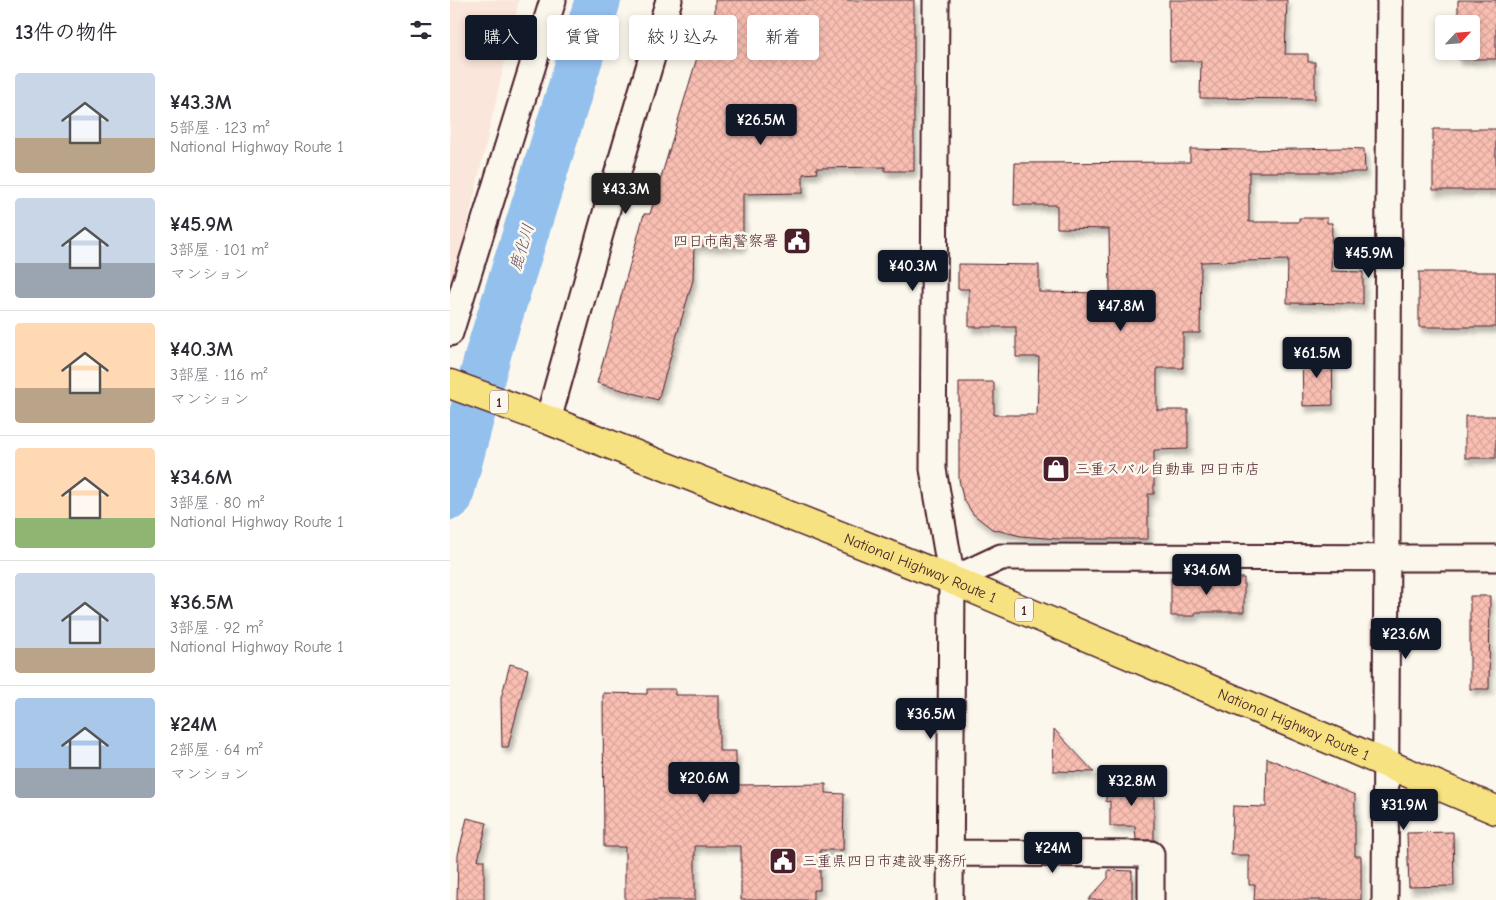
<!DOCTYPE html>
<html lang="ja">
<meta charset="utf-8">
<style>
:root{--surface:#fff;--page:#f2f2f3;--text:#2b2b33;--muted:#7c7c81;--line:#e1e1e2;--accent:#111827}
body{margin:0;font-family:"Comic Neue","Klee One",sans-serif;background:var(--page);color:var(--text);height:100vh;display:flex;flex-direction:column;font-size:19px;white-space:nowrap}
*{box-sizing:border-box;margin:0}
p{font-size:16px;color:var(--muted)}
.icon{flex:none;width:28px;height:28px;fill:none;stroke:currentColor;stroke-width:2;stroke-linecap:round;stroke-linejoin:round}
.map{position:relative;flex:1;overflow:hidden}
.drawer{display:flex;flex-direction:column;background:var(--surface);width:450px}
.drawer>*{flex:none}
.banner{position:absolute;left:15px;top:15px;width:475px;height:45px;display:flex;gap:10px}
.needle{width:32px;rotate:64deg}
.tools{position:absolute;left:985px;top:15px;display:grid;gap:10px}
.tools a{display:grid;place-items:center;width:45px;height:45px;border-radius:5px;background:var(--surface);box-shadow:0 2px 8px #0003;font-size:25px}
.price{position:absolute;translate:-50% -42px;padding:0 11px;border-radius:5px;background:var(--accent);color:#fff;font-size:16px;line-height:32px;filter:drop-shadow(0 1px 2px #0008)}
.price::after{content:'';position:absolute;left:50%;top:30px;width:15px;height:11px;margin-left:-8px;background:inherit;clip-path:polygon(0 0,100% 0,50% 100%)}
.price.selected{background:#222;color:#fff}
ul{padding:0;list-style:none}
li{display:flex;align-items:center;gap:15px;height:125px;padding:0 15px}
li+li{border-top:1px solid var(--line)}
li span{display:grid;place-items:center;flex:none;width:140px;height:100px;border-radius:5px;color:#555}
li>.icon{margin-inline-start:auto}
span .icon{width:60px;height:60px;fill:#fffc;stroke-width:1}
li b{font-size:21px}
h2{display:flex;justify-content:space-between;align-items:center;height:60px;padding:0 15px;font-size:21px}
.pill{padding:0 18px;border-radius:5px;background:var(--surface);box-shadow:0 2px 8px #0003;font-size:18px;line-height:45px}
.pill.selected{background:var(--accent);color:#fff}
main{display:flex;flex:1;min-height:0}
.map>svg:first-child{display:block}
.built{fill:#fbe6db}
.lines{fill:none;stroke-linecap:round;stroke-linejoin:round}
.river{stroke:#94c0ee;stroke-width:46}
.building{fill:url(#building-cross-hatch);stroke:#4a1f2b;filter:url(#shadow)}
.street-casing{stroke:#4a1f2b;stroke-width:29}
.highway-casing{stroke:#4a1f2b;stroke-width:31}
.street{stroke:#fbf7ec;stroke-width:25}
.highway{stroke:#f7e281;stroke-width:28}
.labels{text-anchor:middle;stroke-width:5;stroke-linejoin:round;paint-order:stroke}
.shield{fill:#fbf7ec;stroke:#7f6065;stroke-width:1}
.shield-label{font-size:14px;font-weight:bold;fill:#4a1f2b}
.poi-label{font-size:15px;fill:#4a1f2b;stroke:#fbf7ec;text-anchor:start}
.street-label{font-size:15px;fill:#4a1f2b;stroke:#fbf7ec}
.water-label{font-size:16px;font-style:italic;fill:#604f66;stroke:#fbf7ec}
</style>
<main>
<section class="drawer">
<h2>13件の物件<svg class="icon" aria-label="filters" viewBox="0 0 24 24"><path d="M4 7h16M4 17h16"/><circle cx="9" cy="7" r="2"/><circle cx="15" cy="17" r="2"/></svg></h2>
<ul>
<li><span style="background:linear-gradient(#c9d6e8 65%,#b9a48a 0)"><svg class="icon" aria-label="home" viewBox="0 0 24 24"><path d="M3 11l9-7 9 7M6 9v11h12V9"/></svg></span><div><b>¥43.3M</b><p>5部屋 · 123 m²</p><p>National Highway Route 1</p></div></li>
<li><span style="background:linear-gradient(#c9d6e8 65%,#9aa5b1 0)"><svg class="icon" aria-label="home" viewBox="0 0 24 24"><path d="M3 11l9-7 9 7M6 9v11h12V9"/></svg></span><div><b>¥45.9M</b><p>3部屋 · 101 m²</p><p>マンション</p></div></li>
<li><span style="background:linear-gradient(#ffd9b3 65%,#b9a48a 0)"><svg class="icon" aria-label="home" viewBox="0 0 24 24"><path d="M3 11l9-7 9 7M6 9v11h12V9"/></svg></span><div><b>¥40.3M</b><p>3部屋 · 116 m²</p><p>マンション</p></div></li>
<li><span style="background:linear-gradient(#ffd9b3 70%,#8fb573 0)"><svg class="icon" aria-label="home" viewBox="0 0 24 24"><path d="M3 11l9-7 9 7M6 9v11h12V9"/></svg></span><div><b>¥34.6M</b><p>3部屋 · 80 m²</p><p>National Highway Route 1</p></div></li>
<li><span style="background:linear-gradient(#c9d6e8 75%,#b9a48a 0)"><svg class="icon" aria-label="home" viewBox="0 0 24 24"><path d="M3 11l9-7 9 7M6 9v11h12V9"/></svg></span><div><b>¥36.5M</b><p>3部屋 · 92 m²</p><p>National Highway Route 1</p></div></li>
<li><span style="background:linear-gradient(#a9c7e8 70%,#9aa5b1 0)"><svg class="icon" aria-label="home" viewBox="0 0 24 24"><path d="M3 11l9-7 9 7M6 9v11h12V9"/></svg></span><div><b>¥24M</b><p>2部屋 · 64 m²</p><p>マンション</p></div></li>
</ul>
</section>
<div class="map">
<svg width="1046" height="900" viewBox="0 0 1046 900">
<defs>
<pattern id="building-cross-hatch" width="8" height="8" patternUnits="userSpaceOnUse" patternTransform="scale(1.25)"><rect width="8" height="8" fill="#fabfb3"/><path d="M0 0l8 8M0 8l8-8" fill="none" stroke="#d8a49a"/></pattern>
<filter id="shadow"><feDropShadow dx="3" dy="5.5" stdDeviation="2.5" flood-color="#0004"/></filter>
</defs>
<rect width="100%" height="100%" fill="#fbf7ec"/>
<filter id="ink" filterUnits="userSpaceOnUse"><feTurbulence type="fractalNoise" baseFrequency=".02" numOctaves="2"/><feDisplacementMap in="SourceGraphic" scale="10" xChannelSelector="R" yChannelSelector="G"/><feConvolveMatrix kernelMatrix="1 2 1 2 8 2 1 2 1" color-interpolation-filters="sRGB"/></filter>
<g filter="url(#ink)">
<path class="built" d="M0 0H69L0 301Z"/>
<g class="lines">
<path class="river" d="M0 497 39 351 148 0"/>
</g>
<path class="building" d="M265 0H464V171H435V167L366 168 367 173 353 174V193L293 194V246H244L243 280 208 400 147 383 194 214H200L252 41H265Z
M719 0H837L835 54H858V62H865V99L750 98 751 61H720Z
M1008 0H1046V59H1008V51H1021V24H1008Z
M983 129H1046V190H983Z
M893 148 914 149 915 172H799V222H849V218H877V223H882L881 271 913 272V304L837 303 838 260 751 262 750 333H733V368H707V410H738V449L704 450V494H698V539H608L571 536 542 529 523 514 513 498 509 479V382H544V415H587L589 357H566V327H519V289H508V264L589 265V292L660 293 659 229 607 228V205H564L565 163 740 162V149L799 150Z
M969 272H1046V327H969Z
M852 353H882L883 405 853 406Z
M1015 416H1046V458H1015Z
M721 578H794V612H745V616H721Z
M1020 596H1040L1039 689H1020Z
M60 664 78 669 58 747H52L51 698Z
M197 689H225V695H269V751H286V785L376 784V793L394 794 393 850H370V890H363V900H291V846H245V900H175V847H154L153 693 197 694Z
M604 729 644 772 603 771Z
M817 758 905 795V856H911V900H804L805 885H799V855H781L783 806 816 807Z
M656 782H698V793H704V840H686L685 826H660V801L656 802Z
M17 818 37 823 28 860H34V900H7L8 855Z
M1003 832 1004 886 959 887 957 833Z
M658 870 682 871V900H638L658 878Z"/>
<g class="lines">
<defs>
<path id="street" d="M486 0 483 469 502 580 500 900
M0 333 103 0
M98 420 159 202 219 0
M502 580 551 557 1046 558
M500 853 701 854V900
M935 900 940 0"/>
<g id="highway">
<path id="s1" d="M0 384 98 420 502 580 1046 810"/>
</g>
</defs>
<use href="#street" class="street-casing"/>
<use href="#highway" class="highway-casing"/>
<use href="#street" class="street"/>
<use href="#highway" class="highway"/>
</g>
</g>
<defs>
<symbol id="civic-square" viewBox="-11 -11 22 22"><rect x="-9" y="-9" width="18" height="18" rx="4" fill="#4a1f2b" stroke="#fbf7ec"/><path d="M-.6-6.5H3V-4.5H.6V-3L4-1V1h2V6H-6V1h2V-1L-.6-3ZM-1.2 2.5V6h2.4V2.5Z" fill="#fff"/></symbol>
<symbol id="shop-square" viewBox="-11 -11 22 22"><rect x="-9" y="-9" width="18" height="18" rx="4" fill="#4a1f2b" stroke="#fbf7ec"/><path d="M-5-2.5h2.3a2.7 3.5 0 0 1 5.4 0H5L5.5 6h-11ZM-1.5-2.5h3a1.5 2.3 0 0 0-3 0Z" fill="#fff"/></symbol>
</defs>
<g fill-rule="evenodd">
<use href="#civic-square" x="331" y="225" width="32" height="32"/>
<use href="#shop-square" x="590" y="453" width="32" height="32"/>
<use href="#civic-square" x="317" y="845" width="32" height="32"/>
</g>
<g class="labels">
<g class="shield">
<rect x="40" y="390.5" width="18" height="23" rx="4"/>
<rect x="565" y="598.5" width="18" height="23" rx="4"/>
</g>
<g class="shield-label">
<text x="49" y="407">1</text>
<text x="574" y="615">1</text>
</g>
<g class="poi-label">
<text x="328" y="246" text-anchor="end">四日市南警察署</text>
<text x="625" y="474">三重スバル自動車 四日市店</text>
<text x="352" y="866">三重県四日市建設事務所</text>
</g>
<g class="street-label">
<text dy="5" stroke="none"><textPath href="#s1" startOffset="505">National Highway Route 1</textPath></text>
<text dy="5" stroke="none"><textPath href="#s1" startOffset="910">National Highway Route 1</textPath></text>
</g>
<g class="water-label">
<text transform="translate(71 247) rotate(-73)" y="6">鹿化川</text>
</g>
</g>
</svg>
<div class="tools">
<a><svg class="needle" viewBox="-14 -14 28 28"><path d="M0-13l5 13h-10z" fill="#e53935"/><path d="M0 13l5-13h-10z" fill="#7c7c81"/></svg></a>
</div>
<b class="price" style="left:311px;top:146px">¥26.5M</b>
<b class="price selected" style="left:176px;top:215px">¥43.3M</b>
<b class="price" style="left:919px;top:279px">¥45.9M</b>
<b class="price" style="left:463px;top:292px">¥40.3M</b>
<b class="price" style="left:671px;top:332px">¥47.8M</b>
<b class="price" style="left:867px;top:379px">¥61.5M</b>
<b class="price" style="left:757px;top:596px">¥34.6M</b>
<b class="price" style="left:956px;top:660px">¥23.6M</b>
<b class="price" style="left:481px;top:740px">¥36.5M</b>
<b class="price" style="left:254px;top:804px">¥20.6M</b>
<b class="price" style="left:682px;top:807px">¥32.8M</b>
<b class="price" style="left:954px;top:831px">¥31.9M</b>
<b class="price" style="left:603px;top:874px">¥24M</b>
<div class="banner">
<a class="pill selected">購入</a>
<a class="pill">賃貸</a>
<a class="pill">絞り込み</a>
<a class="pill">新着</a>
</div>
</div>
</main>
